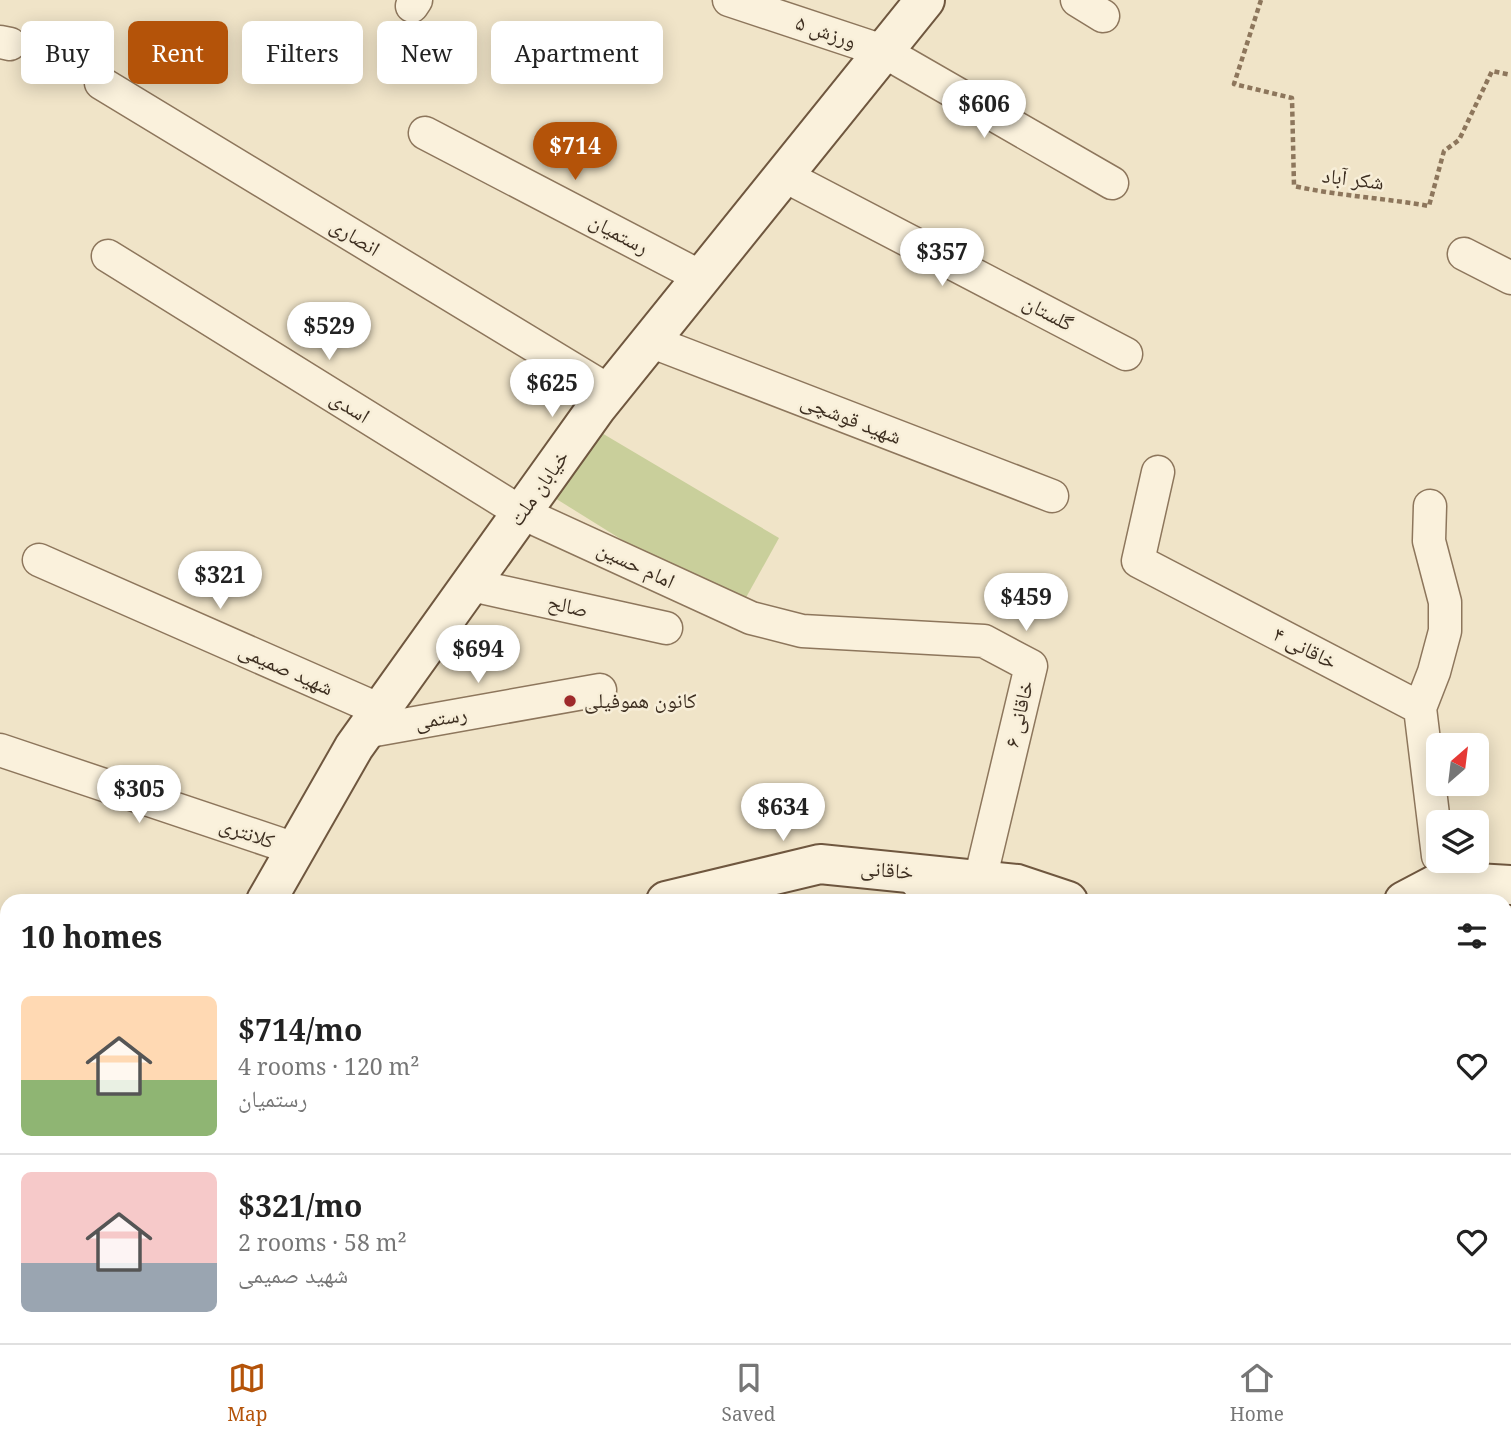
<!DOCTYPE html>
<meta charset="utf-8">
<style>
:root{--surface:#fff;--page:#f2f2f2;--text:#222;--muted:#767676;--line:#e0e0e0;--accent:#b45309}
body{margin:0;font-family:"Noto Serif","Noto Naskh Arabic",serif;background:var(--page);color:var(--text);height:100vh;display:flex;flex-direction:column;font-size:26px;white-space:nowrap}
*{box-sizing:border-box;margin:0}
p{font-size:23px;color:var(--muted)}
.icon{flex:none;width:38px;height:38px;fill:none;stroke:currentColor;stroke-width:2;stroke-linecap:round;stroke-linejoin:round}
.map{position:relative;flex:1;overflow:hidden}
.panel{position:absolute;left:0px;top:894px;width:1512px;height:450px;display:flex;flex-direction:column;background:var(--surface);border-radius:21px 21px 0 0;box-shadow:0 4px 18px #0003}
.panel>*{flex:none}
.hud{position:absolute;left:21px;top:21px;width:700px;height:63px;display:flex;gap:14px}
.needle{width:46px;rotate:28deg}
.controls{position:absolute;left:1426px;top:733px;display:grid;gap:14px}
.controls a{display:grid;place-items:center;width:63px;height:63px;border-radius:10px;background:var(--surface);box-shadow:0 4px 18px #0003;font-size:35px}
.price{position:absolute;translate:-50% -60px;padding:0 16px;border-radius:24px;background:#fff;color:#222;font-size:23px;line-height:46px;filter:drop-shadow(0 2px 4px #0008)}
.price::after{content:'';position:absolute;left:50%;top:42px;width:21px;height:16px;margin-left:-10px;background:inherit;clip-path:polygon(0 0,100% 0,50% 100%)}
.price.on{background:var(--accent);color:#fff}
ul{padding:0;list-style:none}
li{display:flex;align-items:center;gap:21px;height:175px;padding:0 21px}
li+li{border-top:2px solid var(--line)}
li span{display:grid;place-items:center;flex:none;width:196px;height:140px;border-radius:10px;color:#555}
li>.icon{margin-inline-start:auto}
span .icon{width:84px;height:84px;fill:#fffc;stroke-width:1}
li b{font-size:30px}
h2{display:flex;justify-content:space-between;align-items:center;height:84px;padding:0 21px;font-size:30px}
.pill{padding:0 24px;border-radius:10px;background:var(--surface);box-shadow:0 4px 18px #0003;font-size:24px;line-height:63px}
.pill.on{background:var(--accent);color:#fff}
.tabs{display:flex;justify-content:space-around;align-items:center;height:98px;border-top:2px solid var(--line);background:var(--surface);font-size:19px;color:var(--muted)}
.tabs a{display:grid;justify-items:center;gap:4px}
.tabs .on{color:var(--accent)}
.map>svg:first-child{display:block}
.green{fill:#c9cf9b}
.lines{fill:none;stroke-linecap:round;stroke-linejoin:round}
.minor-casing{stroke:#8d765c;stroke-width:35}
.secondary-casing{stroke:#6f573f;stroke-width:42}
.path{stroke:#8d765c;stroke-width:4.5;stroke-dasharray:5 3.5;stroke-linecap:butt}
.minor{stroke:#faf1dc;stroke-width:32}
.secondary{stroke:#faf1dc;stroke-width:38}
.poi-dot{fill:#9e2a2b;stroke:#f7eed8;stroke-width:2.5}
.labels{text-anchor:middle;stroke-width:5;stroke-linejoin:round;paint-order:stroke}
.street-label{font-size:21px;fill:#3d2e20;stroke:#f7eed8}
.poi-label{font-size:21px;fill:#3d2e20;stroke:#f7eed8;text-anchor:start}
</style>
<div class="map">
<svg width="1511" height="1343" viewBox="0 0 1511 1343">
<rect width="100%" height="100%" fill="#f0e4c8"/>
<path class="green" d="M595 429 779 538 738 612 550 495Z"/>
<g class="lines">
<defs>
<path id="minor" d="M729 0 883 51 1112 183
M1077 0 1103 16
M412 6 416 0
M0 42 10 44
M101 83 609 391
M425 133 701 277
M783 175 1126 354
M1464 254 1511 278
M108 256 522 513 751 618 802 631 984 641 1031 666 980 880
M650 341 1052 496
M1158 472 1138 561 1420 708 1438 856
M39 560 380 710
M471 585 666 628
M1420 708 1434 672 1445 631V602L1429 541 1430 506
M364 732 600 690
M0 750 295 849
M907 871 934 901
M0 987 7 989
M321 1337 354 1343
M866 1343 868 1337
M1049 1343 1052 1337"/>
<path id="secondary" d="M266 901 354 747 597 407 925 0
M666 901 820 864 1017 884 1068 901
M1404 901 1442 881 1511 885
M0 1108 7 1103"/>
</defs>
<use href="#minor" class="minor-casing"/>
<use href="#secondary" class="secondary-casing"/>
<path class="path" d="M1261 0 1234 84 1292 98 1294 186C1339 196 1384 198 1429 206L1444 151 1459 140 1492 71 1511 75
M1370 1337 1376 1343"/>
<use href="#minor" class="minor"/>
<use href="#secondary" class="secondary"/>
</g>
<circle class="poi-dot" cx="570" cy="701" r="7"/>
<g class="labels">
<g class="street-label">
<text transform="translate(826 32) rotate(19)" y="7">ورزش ۵</text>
<text transform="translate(1353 179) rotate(7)" y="7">شکر آباد</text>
<text transform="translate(619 234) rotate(28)" y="7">رستمیان</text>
<text transform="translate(355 237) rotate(31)" y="7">انصاری</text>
<text transform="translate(1048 313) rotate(28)" y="7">گلستان</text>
<text transform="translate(350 407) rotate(32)" y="7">اسدی</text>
<text transform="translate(851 419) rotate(21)" y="7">شهید قوشچی</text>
<text transform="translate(539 488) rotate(-55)" y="7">خیابان ملت</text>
<text transform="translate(636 565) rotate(25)" y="7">امام حسین</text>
<text transform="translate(568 606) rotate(13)" y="7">صالح</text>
<text transform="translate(1305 648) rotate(27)" y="7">خاقانی ۴</text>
<text transform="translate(286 669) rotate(24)" y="7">شهید صمیمی</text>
<text transform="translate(1019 714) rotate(-77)" y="7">خاقانی ۶</text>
<text transform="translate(441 718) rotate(-10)" y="7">رستمی</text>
<text transform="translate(247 833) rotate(19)" y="7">کلانتری</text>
<text transform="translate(887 870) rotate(5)" y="7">خاقانی</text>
</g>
<g class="poi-label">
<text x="584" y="708">کانون هموفیلی</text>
</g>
</g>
</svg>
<div class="controls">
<a><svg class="needle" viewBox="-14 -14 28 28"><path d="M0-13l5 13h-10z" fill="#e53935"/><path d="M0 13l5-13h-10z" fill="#767676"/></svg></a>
<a><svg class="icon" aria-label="layers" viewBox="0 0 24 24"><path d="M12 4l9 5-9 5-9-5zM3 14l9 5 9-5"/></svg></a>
</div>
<b class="price" style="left:984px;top:140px">$606</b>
<b class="price on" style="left:575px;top:182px">$714</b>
<b class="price" style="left:942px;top:288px">$357</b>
<b class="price" style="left:329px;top:362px">$529</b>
<b class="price" style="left:552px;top:419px">$625</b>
<b class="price" style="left:220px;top:611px">$321</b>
<b class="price" style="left:1026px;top:633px">$459</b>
<b class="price" style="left:478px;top:685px">$694</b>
<b class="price" style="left:139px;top:825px">$305</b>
<b class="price" style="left:783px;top:843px">$634</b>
<div class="hud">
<a class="pill">Buy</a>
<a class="pill on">Rent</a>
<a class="pill">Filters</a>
<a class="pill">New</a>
<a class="pill">Apartment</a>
</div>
<section class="panel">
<h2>10 homes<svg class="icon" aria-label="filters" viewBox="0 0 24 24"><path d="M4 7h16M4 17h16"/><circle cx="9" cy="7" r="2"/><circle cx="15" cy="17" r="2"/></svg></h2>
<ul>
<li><span style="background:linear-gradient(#ffd9b3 60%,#8fb573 0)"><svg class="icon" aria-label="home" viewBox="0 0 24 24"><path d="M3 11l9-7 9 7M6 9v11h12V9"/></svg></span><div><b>$714/mo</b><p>4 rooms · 120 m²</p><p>رستمیان</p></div><svg class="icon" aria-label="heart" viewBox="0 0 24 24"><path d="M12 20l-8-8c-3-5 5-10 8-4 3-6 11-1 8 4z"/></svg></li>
<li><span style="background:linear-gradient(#f6c9c9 65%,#9aa5b1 0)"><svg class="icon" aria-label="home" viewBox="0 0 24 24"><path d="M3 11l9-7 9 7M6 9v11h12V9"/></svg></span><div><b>$321/mo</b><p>2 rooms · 58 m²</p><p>شهید صمیمی</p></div><svg class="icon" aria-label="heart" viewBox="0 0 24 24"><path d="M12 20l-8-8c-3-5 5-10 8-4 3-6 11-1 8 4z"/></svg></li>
</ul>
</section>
</div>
<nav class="tabs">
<a class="on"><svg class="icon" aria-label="map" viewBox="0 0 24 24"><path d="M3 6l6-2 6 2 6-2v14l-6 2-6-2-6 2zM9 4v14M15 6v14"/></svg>Map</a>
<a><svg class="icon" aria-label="saved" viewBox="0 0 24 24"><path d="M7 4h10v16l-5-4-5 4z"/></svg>Saved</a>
<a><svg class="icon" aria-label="home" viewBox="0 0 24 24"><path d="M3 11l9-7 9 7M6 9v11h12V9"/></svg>Home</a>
</nav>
